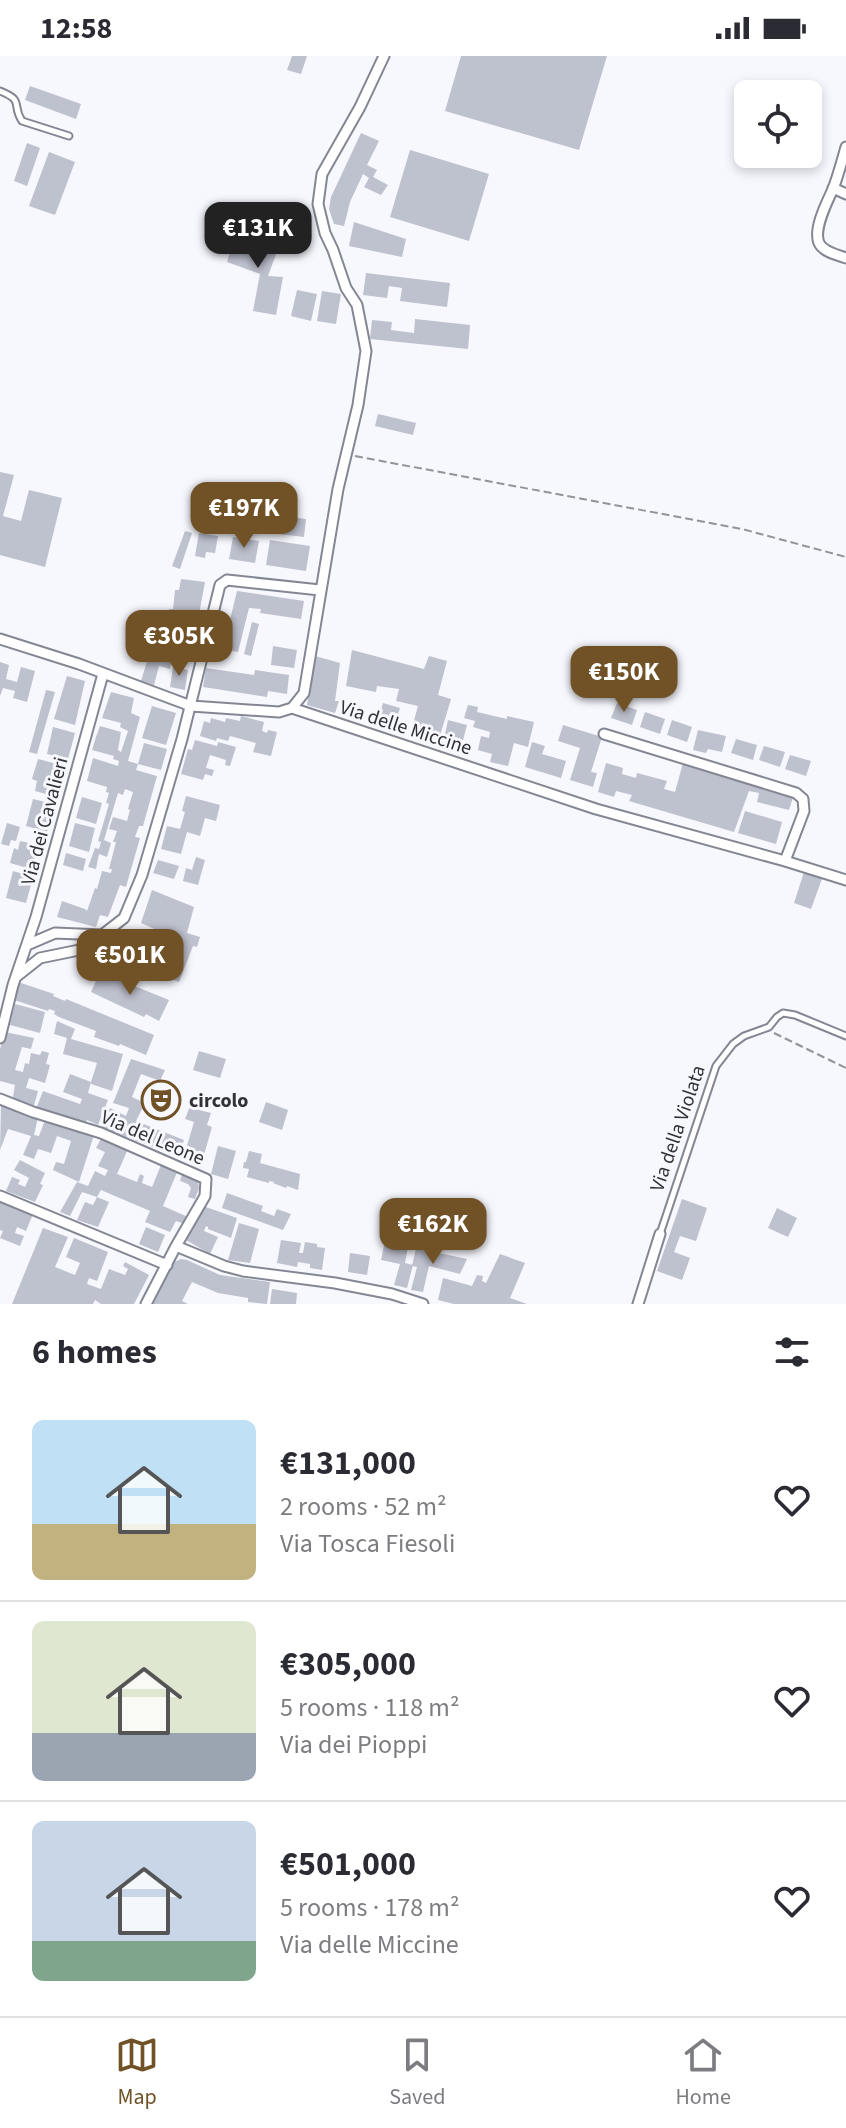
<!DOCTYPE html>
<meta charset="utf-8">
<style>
:root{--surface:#fff;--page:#f7f7f7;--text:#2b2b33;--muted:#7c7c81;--line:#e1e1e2;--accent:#715227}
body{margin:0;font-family:"Source Sans 3",sans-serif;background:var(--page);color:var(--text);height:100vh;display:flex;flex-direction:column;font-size:30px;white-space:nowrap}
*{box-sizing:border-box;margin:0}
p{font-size:26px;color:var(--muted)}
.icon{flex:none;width:44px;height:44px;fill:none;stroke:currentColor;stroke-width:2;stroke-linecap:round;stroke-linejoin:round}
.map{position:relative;height:1248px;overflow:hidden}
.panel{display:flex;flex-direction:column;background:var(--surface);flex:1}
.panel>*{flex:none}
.tools{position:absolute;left:734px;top:24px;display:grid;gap:16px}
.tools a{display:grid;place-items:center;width:88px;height:88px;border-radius:12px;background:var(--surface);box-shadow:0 4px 12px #0003;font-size:40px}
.price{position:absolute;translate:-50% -68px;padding:0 18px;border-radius:16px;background:var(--accent);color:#fff;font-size:26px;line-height:52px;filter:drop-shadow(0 2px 4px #0008)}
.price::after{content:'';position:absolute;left:50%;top:48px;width:24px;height:18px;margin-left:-12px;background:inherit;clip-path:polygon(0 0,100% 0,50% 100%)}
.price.current{background:#222;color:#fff}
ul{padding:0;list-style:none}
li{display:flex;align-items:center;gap:24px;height:200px;padding:0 32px}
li+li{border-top:2px solid var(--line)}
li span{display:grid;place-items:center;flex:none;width:224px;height:160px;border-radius:12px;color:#555}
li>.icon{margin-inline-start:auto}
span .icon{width:96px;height:96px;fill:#fffc;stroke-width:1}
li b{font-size:34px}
h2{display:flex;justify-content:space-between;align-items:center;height:96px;padding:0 32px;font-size:34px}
.status{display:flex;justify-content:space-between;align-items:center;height:56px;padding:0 40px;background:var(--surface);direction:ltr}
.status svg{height:22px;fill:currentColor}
.dock{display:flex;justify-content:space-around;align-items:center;height:112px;border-top:2px solid var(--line);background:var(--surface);font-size:22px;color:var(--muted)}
.dock a{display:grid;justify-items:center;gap:4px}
.dock .current{color:var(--accent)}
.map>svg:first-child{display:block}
.building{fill:#bec1ce}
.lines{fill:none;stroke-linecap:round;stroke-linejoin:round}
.service-casing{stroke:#848793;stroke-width:9}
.minor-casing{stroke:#848793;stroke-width:13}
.path{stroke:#93949a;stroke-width:2;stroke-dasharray:8 4;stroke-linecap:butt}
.service{stroke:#fff;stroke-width:5}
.minor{stroke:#fff;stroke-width:9}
.labels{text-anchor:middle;stroke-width:6;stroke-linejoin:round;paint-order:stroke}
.street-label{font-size:20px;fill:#313237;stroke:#f7f8fe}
.poi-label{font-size:20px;font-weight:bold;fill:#313237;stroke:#f7f8fe;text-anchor:start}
</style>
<div class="status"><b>12:58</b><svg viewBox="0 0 49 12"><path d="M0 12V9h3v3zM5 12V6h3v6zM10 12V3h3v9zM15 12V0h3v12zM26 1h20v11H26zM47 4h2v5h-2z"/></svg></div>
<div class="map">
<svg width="846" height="1248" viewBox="0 0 846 1248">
<rect width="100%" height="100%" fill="#f7f8fe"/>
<path class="building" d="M292 0H307L301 18 287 14Z
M461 0H607L579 94 445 55Z
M30 30 81 48 76 63 25 44Z
M361 77 379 85 367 109 377 114 373 121 388 129 381 139 364 131 369 122 363 118 350 146 344 170 334 168 329 153 331 141Z
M27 87 40 92 27 130 14 125Z
M410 94 489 118 469 185 390 161Z
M49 96 75 106 55 159 29 150Z
M354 166 406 183 402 201 349 190Z
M236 176 278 193 268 220 283 221 276 259 253 255 260 218 227 206Z
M366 217 450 227 447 251 400 245 402 232 389 230 387 242 363 239Z
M297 234 317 238 311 265 291 260Z
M322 235 341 238 336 268 317 265Z
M415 263 470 269 468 293 370 283 372 264 392 266 391 274 414 277Z
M378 358 416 367 413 379 375 370Z
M0 416 14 419 3 460 21 465 29 434 62 442 45 511 0 499Z
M233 450 269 455 267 471 230 465Z
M200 452 224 456 221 469 198 465Z
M281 460 306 463 304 481 279 478Z
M185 475 192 477 180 513 172 510Z
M199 477 218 480 215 497 206 496 205 502 195 500Z
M233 481 259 485 255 507 229 503Z
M270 484 310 490 306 515 266 509Z
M181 523 205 526 199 558H193L188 579 194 581 191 601 172 599 170 613 159 610 154 629 141 625 156 576 165 575 169 553H173L175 534H179Z
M237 535 304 545 301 563 260 557 261 553 249 552 238 596 223 593Z
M252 566 259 568 251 600 244 598Z
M273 590 297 594 294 612 271 609Z
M352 594 424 613 429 600 447 605 438 639 451 643 439 683 411 675 418 650 396 645 399 633 377 630 376 636 346 630Z
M315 600 340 607 335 645H339L335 657 307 649Z
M0 606 9 609 6 623 17 626 21 611 35 615 27 646 13 642 15 635 3 632 0 640Z
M173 611 188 614 185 634 170 631Z
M206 612 254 619 255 614 289 619 287 638 268 635 267 641 203 631Z
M67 620 85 625 75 669 54 663Z
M46 634 55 636 37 698 29 696Z
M111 636 134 642 131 657 140 661 128 705 138 708 136 714 157 720 143 770H139L135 781 140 782 126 831 120 829 108 861 100 859 96 871 57 861 62 845 85 853 87 855 95 832 97 833 102 815 111 817 112 813H109L116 786H113L117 775 109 773 113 761 127 765 130 754 128 753 133 736 125 733 123 739 118 737 104 784 111 787 107 801 99 798 96 813 88 811 95 792 99 793 101 786 98 785 109 748 106 747 109 737 106 736 107 731 87 725 93 702 118 710 119 705 113 703 114 700 92 694 96 681 100 670 121 676 118 694 121 696 128 675 120 671 121 667 102 662Z
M383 647 400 652 394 672 377 667Z
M617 647 637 654 632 669 611 662Z
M468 649 478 651 477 656 507 663V660L534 666 528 691 514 687 508 710 490 706 492 698 478 694 481 680 489 682 490 676 473 671 475 665 464 662Z
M152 650 176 657 166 689 142 682Z
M645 656 665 663 660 678 640 671Z
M241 660 264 666 262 675 267 677 268 674 277 676 271 700 253 696 256 687 230 680 228 685 217 682 216 685 200 680 204 665 210 667 211 662 225 666 226 662 240 665Z
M448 664 467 669 462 688 444 683Z
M672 664 692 671 687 686 667 679Z
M563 669 602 681 591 716 597 717 593 731 570 724 580 692 558 685Z
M53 671 75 677 68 703 47 698Z
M698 674 726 680 722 696 708 693 706 697 693 694Z
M736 683 757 689 753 704 731 697Z
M195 684 217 690 218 686 236 691 230 710 225 709 226 704 210 699 206 712 214 714 212 720 205 718 203 724 181 718 188 693 192 694Z
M532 686 545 690 542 698 566 705 561 722 525 711Z
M144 687 167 693 161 714 138 708Z
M764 690 785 696 780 711 759 704Z
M790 699 811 705 806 720 785 713Z
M38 703 65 710 57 741 35 735 37 725 32 723Z
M606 707 623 712 622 718 636 722 637 717 667 725 664 733 675 736 683 707 794 738 789 754 757 746 759 737 749 735 734 776 629 745 632 739 616 735 614 741 598 736Z
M186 740 220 749 216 765 205 762 200 780 187 776 181 798 161 793 167 770 180 773 185 756 182 755Z
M82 741 102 747 96 768 76 762Z
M33 743 54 748 47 776 26 770Z
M745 755 782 766 776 788 738 777Z
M7 767 20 771 16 785 11 784 9 790 1 788Z
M75 767 95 772 89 796 69 790Z
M20 785 39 789 31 813 10 807 14 792 18 794Z
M66 797 86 803 83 815 63 809Z
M196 801 205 804 198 829 183 825 186 812 192 814Z
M158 804 179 810 174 823 153 817Z
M805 813 823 820 811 853 794 847Z
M13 815 33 821 26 847 6 842Z
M152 834 194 851 187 877 200 881 197 891 193 890 179 926 162 920 163 916 147 910 149 904H147L159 875 141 867Z
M100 916 169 944 159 965 146 958 144 961 91 936Z
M18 926 54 938 53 940 65 945 66 943 154 979 146 999 120 988 119 990 94 981 96 975 59 961 54 958 55 955 49 953 48 955 14 944Z
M15 948 45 956 40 977 10 969Z
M57 965 75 973 71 983 123 998 112 1035 91 1028V1026L88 1037 108 1044 98 1069 87 1064 85 1068 36 1053 43 1035 80 1048 82 1043 63 1036 70 1018 91 1026 97 1007 63 998 67 982 54 978Z
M5 976 34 982 31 993 22 991 15 1014 23 1016 25 1007 29 1008 31 997 40 999 42 995 49 997 46 1008 50 1009 45 1027 29 1022 26 1032 38 1035 33 1053 12 1047 15 1029 0 1025V993Z
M199 995 226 1003 220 1022 193 1014Z
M131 1003 165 1014 160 1025 141 1018 132 1041 145 1047 136 1065 184 1084 181 1091 186 1093 194 1066 185 1063 192 1045 201 1047 199 1054 211 1057 207 1069 212 1071 201 1109 168 1097 170 1092 162 1089 160 1094 102 1071 110 1052 126 1060 129 1052 113 1047Z
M266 1046 288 1054 282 1074 259 1066Z
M1 1050 38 1061 34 1079 39 1080 45 1064 94 1079 79 1126 53 1114 56 1106 64 1108 71 1085 57 1080 51 1097 38 1093 34 1103 23 1099 31 1080 8 1073 0 1094Z
M102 1081 128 1093 117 1118 137 1126 140 1118 144 1120 142 1127 152 1131 161 1109 178 1114 163 1150 188 1161 185 1168 176 1165 170 1176 145 1166 150 1155 101 1134 97 1141 109 1146 98 1171 77 1164 85 1146 93 1149 97 1141 82 1136 70 1160 60 1156 77 1126 88 1130 95 1115 105 1120 108 1114 98 1110 105 1096 96 1092Z
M218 1090 236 1095 228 1123 211 1118Z
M249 1095 262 1098 260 1107 300 1118 298 1134 287 1130 286 1132 273 1127 274 1126 269 1125V1127L247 1121 249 1113 243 1112 244 1106H246Z
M20 1104 45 1117 40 1128 43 1129 35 1146 6 1135 12 1121 20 1124 18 1128 25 1131 29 1122 14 1114Z
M183 1115 198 1125 199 1132 195 1143 188 1141 191 1132 188 1128 180 1125Z
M227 1137 263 1150 261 1155 274 1160 277 1153 291 1158 283 1174 222 1152Z
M682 1143 707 1152 696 1185 680 1180 674 1196 690 1202 682 1224 657 1215Z
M0 1144 33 1158 26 1175 17 1171 15 1177 24 1180 20 1190 0 1182 3 1175 0 1174Z
M204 1144 208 1145 206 1151 237 1162 231 1182 208 1173V1171L206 1170 204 1175 218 1181 210 1198 186 1184Z
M777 1152 797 1162 788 1181 768 1172Z
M239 1167 259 1173 250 1207 228 1204Z
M146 1171 165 1179 158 1196 139 1188Z
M43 1172 68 1181 55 1211 75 1219 80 1207 66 1201 74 1182 108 1196 97 1225 89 1222 87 1228 101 1233 109 1213 125 1219 128 1213 123 1210 125 1206 149 1219 134 1248H101L95 1244 93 1248H12Z
M281 1184 301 1187 299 1197H303L305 1186 317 1188V1191L325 1192 322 1214 310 1212V1208L298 1206 297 1211 277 1207Z
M385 1185 408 1191 405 1207 413 1209 407 1232 394 1229 400 1208 381 1204Z
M416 1192 467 1203 460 1218 429 1210 423 1236 411 1234 417 1211 412 1210Z
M350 1197 370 1200 367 1219 348 1216Z
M500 1198 525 1207 510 1242 527 1248H454L438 1244 443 1222 472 1230 477 1219 483 1220 482 1225 486 1227Z
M181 1203 187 1204 220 1219 270 1226 267 1248 248 1246V1242L218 1237 192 1226 182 1245 188 1248H151L172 1207Z
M272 1233 297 1237 296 1248H270Z"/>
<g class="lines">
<defs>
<path id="service" d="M0 35C25 45 11 48 22 65L69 80
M660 1178 716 1010 733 988 744 980 769 971 777 961 783 957 795 959 846 980"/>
<path id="minor" d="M846 91C842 105 838 120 833 133 827 146 813 173 819 187 823 196 838 199 846 202
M833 132 846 138
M0 583 79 608 191 650 279 656 292 652 596 753 785 805 846 824
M292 652 304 637 338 433 358 349 366 295 357 249 346 232 333 194 325 177 318 148 322 118 360 51 384 0
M604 678 796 737 803 743 804 755 785 805
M27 889 55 877 102 879
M16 921 40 902 84 893 124 862 142 819 182 683 220 529 227 524 320 534
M0 982 13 929 36 861 103 618
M0 1043 33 1056 101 1077 206 1123 205 1140 176 1190 146 1248
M0 1140 167 1209
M176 1190 224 1210 243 1215 335 1227 392 1238 423 1248
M638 1248 660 1178"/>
</defs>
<use href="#service" class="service-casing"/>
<use href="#minor" class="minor-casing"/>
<path class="path" d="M355 400 742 473 846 501
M774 977 846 1012"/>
<use href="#service" class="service"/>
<use href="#minor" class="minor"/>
</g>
<defs>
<symbol id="theatre-ring" viewBox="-11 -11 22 22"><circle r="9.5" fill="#f7f8fe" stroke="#715227" stroke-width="1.5"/><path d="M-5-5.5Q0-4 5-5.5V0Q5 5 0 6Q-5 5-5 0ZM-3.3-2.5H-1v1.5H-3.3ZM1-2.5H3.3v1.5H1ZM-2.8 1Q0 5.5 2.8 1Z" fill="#715227"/></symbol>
</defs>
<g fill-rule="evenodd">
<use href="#theatre-ring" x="139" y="1022" width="44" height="44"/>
</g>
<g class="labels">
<g class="street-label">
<text transform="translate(406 671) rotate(18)" y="7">Via delle Miccine</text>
<text transform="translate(44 765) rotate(-75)" y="7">Via dei Cavalieri</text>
<text transform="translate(677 1072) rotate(-71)" y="7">Via della Violata</text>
<text transform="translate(153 1081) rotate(23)" y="7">Via del Leone</text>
</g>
<g class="poi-label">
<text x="189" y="1051">circolo</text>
</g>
</g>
</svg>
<div class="tools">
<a><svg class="icon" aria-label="locate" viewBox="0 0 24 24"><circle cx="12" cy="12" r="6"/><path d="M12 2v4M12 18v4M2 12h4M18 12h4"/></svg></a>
</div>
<b class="price current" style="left:258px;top:214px">€131K</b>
<b class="price" style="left:244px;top:494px">€197K</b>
<b class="price" style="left:179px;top:622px">€305K</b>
<b class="price" style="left:624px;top:658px">€150K</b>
<b class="price" style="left:130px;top:941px">€501K</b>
<b class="price" style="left:433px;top:1210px">€162K</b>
</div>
<section class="panel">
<h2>6 homes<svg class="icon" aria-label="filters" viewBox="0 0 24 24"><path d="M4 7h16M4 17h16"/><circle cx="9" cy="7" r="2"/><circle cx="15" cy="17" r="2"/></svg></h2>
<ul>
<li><span style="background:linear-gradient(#bfe0f5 65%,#c2b280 0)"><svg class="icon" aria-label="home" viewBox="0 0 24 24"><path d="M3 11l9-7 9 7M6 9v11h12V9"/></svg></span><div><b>€131,000</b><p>2 rooms · 52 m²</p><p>Via Tosca Fiesoli</p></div><svg class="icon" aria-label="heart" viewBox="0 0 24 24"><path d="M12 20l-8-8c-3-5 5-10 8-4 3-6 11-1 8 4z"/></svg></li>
<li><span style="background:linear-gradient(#dfe7d0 70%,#9aa5b1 0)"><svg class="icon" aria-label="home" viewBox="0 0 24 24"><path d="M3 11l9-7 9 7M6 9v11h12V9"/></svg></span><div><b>€305,000</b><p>5 rooms · 118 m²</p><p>Via dei Pioppi</p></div><svg class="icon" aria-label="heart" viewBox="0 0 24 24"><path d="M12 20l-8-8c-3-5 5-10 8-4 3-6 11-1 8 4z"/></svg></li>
<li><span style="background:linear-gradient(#c9d6e8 75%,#7fa58c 0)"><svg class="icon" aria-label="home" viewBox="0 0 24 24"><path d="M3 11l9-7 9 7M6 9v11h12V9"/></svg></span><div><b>€501,000</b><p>5 rooms · 178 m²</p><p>Via delle Miccine</p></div><svg class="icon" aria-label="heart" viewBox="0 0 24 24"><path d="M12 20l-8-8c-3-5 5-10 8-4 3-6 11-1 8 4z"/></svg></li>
</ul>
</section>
<nav class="dock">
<a class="current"><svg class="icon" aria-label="map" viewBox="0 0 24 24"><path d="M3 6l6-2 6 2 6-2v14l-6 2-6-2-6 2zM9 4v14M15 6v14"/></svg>Map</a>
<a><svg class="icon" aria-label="saved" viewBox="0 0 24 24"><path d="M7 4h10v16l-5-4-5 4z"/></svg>Saved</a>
<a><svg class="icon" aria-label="home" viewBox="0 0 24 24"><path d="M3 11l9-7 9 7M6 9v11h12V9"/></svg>Home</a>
</nav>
